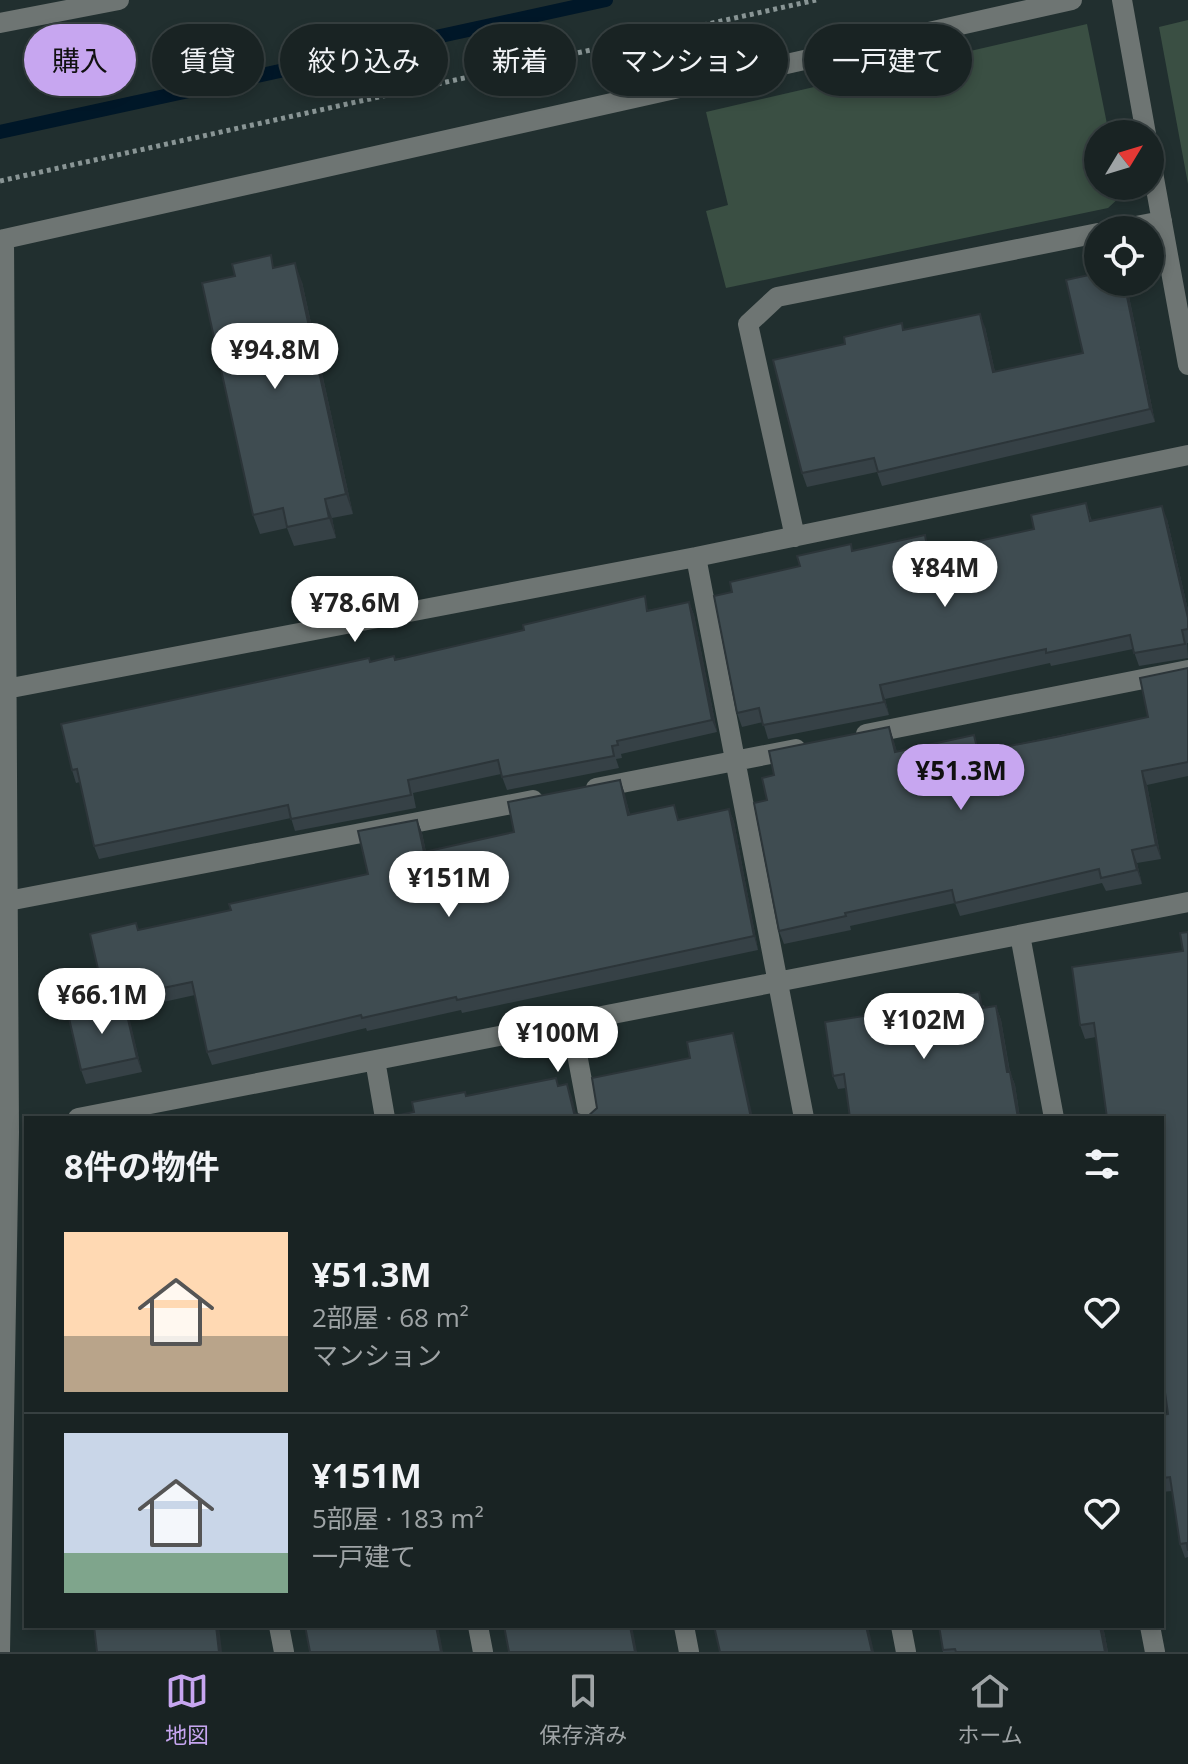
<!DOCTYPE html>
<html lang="ja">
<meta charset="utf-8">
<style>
:root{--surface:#192323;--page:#262f30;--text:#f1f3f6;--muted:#9fa4a6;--line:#374041;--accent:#c7a6f0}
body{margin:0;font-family:"Open Sans","Noto Sans JP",sans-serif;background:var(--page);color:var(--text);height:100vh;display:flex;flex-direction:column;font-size:30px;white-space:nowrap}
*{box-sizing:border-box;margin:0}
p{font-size:26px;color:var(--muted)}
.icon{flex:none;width:44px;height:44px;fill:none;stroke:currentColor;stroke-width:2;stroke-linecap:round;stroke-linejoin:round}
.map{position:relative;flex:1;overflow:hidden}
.sheet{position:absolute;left:24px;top:1116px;width:1140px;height:512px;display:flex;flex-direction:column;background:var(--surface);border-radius:0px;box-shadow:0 4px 12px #0003,0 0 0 2px var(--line)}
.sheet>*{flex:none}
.banner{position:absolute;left:24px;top:24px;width:1140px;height:72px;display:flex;gap:16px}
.needle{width:52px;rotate:52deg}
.controls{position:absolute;left:1084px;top:120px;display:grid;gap:16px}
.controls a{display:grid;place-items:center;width:80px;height:80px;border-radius:50%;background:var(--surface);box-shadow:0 4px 12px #0003,0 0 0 2px var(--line);font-size:40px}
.price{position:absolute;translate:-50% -68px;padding:0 18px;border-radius:28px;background:#fff;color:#222;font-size:26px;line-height:52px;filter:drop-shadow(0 2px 4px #0008)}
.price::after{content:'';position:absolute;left:50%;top:48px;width:24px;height:18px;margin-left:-12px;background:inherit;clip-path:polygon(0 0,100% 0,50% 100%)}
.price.selected{background:var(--accent);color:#111}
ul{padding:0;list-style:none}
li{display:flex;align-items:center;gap:24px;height:200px;padding:0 40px}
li+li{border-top:2px solid var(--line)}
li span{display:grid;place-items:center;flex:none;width:224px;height:160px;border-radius:0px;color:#555}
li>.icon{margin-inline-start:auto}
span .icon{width:96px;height:96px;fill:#fffc;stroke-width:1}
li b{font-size:34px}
h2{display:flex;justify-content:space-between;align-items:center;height:96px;padding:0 40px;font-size:34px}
.chip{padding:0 28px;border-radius:36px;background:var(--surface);box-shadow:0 4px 12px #0003,0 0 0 2px var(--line);font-size:28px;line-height:72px}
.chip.selected{background:var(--accent);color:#111}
.tab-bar{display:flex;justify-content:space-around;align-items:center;height:112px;border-top:2px solid var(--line);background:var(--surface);font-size:22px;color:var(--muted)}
.tab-bar a{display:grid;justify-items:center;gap:4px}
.tab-bar .selected{color:var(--accent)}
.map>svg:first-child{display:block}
.green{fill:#3a4f43}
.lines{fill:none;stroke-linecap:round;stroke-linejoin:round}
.stream{stroke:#001728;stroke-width:14}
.path{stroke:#899595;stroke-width:5;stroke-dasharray:4 4;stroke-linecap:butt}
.minor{stroke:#6e7573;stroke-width:20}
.wall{fill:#364146}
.shaded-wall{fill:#2c3539}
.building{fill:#3f4c51;stroke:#2c3539;stroke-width:2}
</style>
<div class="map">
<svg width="1188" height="1652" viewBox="0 0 1188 1652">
<rect width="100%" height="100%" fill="#212f2f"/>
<path class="green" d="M1188 20V184L1159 27Z
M1087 24 1109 134H1098V186H1119L1121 196 1108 208 726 288 706 211 728 205 706 112Z"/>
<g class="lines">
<path class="stream" d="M0 132 606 0"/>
<path class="path" d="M0 181 816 0"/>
<path class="minor" d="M1122 0 1146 134
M0 23 119 0
M1150 156 1188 365
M1115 230 1162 221
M0 240 1072 0
M795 537 748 324 777 297 1098 233
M696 557 804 1118
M6 689 696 557 1188 455
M866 734 1188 670
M596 788 796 749
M8 901 533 800
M1020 935 1054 1118
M571 1022 589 1118
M375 1060 385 1118
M78 1118 1188 902
M279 1626 284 1652
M478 1626 483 1652
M684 1626 689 1652
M901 1626 906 1652
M1150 1626 1155 1652
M0 1652 9 1132 4 239"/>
</g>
<path class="wall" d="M276 267 302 282 353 514 332 518 336 538 294 546 287 528 260 534 253 515Z
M1098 282H1126L1155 422 882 486 877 472 807 487 802 473 845 344 904 330 985 327 995 372 1083 353Z
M1086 503 1092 521 1167 519 1188 610V643H1187L1188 658 1139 666 1133 649 1051 666 1050 663 885 699 889 715 768 739 763 722 742 727 737 713 732 592 800 566 853 551H930L1034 529Z
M689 602 694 615 717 732 621 754 622 758 616 759 619 768 507 790 501 774 413 793 416 808 295 831 291 818 99 859 94 846 80 782 76 783 72 770 370 662 395 659Z
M1188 668V776L1147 785 1161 859 1137 863 1142 884 1106 891 1102 883 960 916 955 903 850 926 851 930 784 944 779 931 767 800 774 775 889 727 897 752H979L1148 717Z
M620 780 630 814 679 820 729 809 734 822 758 950 462 1013 461 1010 367 1031 366 1028 212 1065 207 1052 195 995 127 1010 142 1072 86 1084 81 1070 107 1006 105 1000 139 930 231 910 368 874 417 820 422 833 426 852 514 832Z
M1188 932V1557L1185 1558 1180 1544 1172 1491 1162 1492V1415L1168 1414 1162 1118 1096 1037 1085 1039 1080 1025 1183 951Z
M984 1005 985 1008 996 1006 1001 1020 1010 1072 1015 1085 1020 1118H850L846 1088 838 1089 833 1076Z
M939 1626H1103L1108 1652H943Z"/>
<path class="shaded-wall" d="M295 263 302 282 353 514 346 494Z
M1124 282H1126L1155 422 1150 409Z
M980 314 985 327 998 385 993 372Z
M325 499 332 518 336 538 329 518Z
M1162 506 1167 519 1188 610V618Z
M689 602 694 615 717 732 712 720Z
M880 685 885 699 889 715 884 702Z
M889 727 894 741 900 765 895 752Z
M1142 771 1147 785 1161 859 1156 845Z
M620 780 625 794 633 828 628 815Z
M729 809 734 822 758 950 754 936Z
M417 820 422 833 429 866 424 852Z
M1132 850 1137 863 1142 884 1137 870Z
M124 1002 129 1016 142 1072 137 1058Z
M996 1006 1001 1020 1012 1086 1007 1072Z
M733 1033 737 1046 753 1118H751Z
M1010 1072 1015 1085 1020 1118H1018Z
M567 1084 572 1097 577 1118H576Z
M216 1626H219L222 1652H219Z
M436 1626H438L443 1652H441Z
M630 1626H632L637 1652H635Z
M866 1626H868L874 1652H872Z
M1100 1626H1103L1108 1652H1105Z"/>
<path class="building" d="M271 255 273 268 295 263 346 494 325 499 329 518 287 527 283 508 253 515 202 283 235 276 232 264Z
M1098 273V282H1124L1150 409 878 472 874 458 802 473 773 360 845 344 844 337 902 323 903 330 980 314 993 372 1083 353 1066 280Z
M1086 503 1090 521 1162 506 1188 618V629L1182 630 1185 644 1134 653 1130 635 1046 653V649L880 685 884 702 763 725 759 708 737 713 714 596 732 592 730 582 800 566 797 556 851 544 852 551 925 535 928 552 1034 529 1031 515Z
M645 596 647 611 689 602 712 720 617 741 618 745 612 746 614 756 502 777 498 760 408 780 411 795 291 819 288 805 94 846 77 769 72 770 61 724 369 658 370 662 394 656 395 660 524 630 523 625Z
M1188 668V762L1142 771 1156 845 1132 850 1137 870 1101 878 1099 869 955 903 952 890 845 913 846 916 779 931 754 803 767 800 762 778 774 775 769 751 889 727 895 752 974 735 978 752 1056 737 1148 717 1140 678Z
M620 780 628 815 674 805 678 820 729 809 754 936 457 1000 456 997 362 1018 361 1015 207 1052 192 982 105 1000 90 934 136 923 138 930 231 910 229 904 368 874 358 831 417 820 424 852 514 832 508 802Z
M1188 932V1551L1187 1543 1180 1544 1170 1477 1162 1478V1415L1168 1414 1162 1371V1118H1107L1094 1023 1080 1025 1072 967 1183 951 1180 933Z
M979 992 982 1008 996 1006 1007 1072H1010L1018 1118H850L844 1074 833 1076 825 1022 896 1011 894 1004Z
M124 1002 137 1058 81 1070 68 1014Z
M733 1033 751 1118 759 1116 760 1118H384L414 1112 412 1102 465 1092 466 1096 556 1078 558 1086 567 1084 574 1113 587 1117 597 1108 592 1078 690 1058 687 1042Z
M94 1626H216L219 1652H97Z
M305 1626H436L441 1652H310Z
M504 1626H630L635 1652H509Z
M714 1626H866L872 1652H720Z
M939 1626H1100L1105 1652H956L955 1649 943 1650Z"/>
</svg>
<div class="controls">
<a><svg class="needle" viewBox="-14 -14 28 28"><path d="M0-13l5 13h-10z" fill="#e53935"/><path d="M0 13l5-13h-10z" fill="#9fa4a6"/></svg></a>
<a><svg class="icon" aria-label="locate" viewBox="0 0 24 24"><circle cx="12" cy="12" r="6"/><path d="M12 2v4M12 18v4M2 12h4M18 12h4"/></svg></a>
</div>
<b class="price" style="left:275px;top:391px">¥94.8M</b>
<b class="price" style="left:945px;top:609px">¥84M</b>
<b class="price" style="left:355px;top:644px">¥78.6M</b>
<b class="price selected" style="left:961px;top:812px">¥51.3M</b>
<b class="price" style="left:449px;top:919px">¥151M</b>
<b class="price" style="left:102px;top:1036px">¥66.1M</b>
<b class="price" style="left:924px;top:1061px">¥102M</b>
<b class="price" style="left:558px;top:1074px">¥100M</b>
<div class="banner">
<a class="chip selected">購入</a>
<a class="chip">賃貸</a>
<a class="chip">絞り込み</a>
<a class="chip">新着</a>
<a class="chip">マンション</a>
<a class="chip">一戸建て</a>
</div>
<section class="sheet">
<h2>8件の物件<svg class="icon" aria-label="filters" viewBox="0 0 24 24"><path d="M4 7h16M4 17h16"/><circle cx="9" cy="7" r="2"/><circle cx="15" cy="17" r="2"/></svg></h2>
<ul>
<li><span style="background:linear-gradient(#ffd9b3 65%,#b9a48a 0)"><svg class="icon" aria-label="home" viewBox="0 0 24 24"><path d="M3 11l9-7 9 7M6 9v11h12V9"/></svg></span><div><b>¥51.3M</b><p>2部屋 · 68 m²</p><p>マンション</p></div><svg class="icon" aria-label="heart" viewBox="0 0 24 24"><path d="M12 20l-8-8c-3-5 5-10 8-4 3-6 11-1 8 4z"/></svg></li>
<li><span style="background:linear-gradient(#c9d6e8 75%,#7fa58c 0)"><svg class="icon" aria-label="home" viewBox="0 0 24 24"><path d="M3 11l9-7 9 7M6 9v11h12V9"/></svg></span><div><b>¥151M</b><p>5部屋 · 183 m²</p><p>一戸建て</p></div><svg class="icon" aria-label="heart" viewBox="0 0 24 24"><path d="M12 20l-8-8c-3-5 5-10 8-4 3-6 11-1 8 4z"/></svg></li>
</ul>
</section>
</div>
<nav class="tab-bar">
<a class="selected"><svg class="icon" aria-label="map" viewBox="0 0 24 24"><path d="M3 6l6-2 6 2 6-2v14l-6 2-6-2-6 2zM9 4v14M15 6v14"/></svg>地図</a>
<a><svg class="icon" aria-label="saved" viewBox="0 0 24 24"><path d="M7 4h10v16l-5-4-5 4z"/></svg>保存済み</a>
<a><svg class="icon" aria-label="home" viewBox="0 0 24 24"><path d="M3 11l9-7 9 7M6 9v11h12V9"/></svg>ホーム</a>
</nav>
